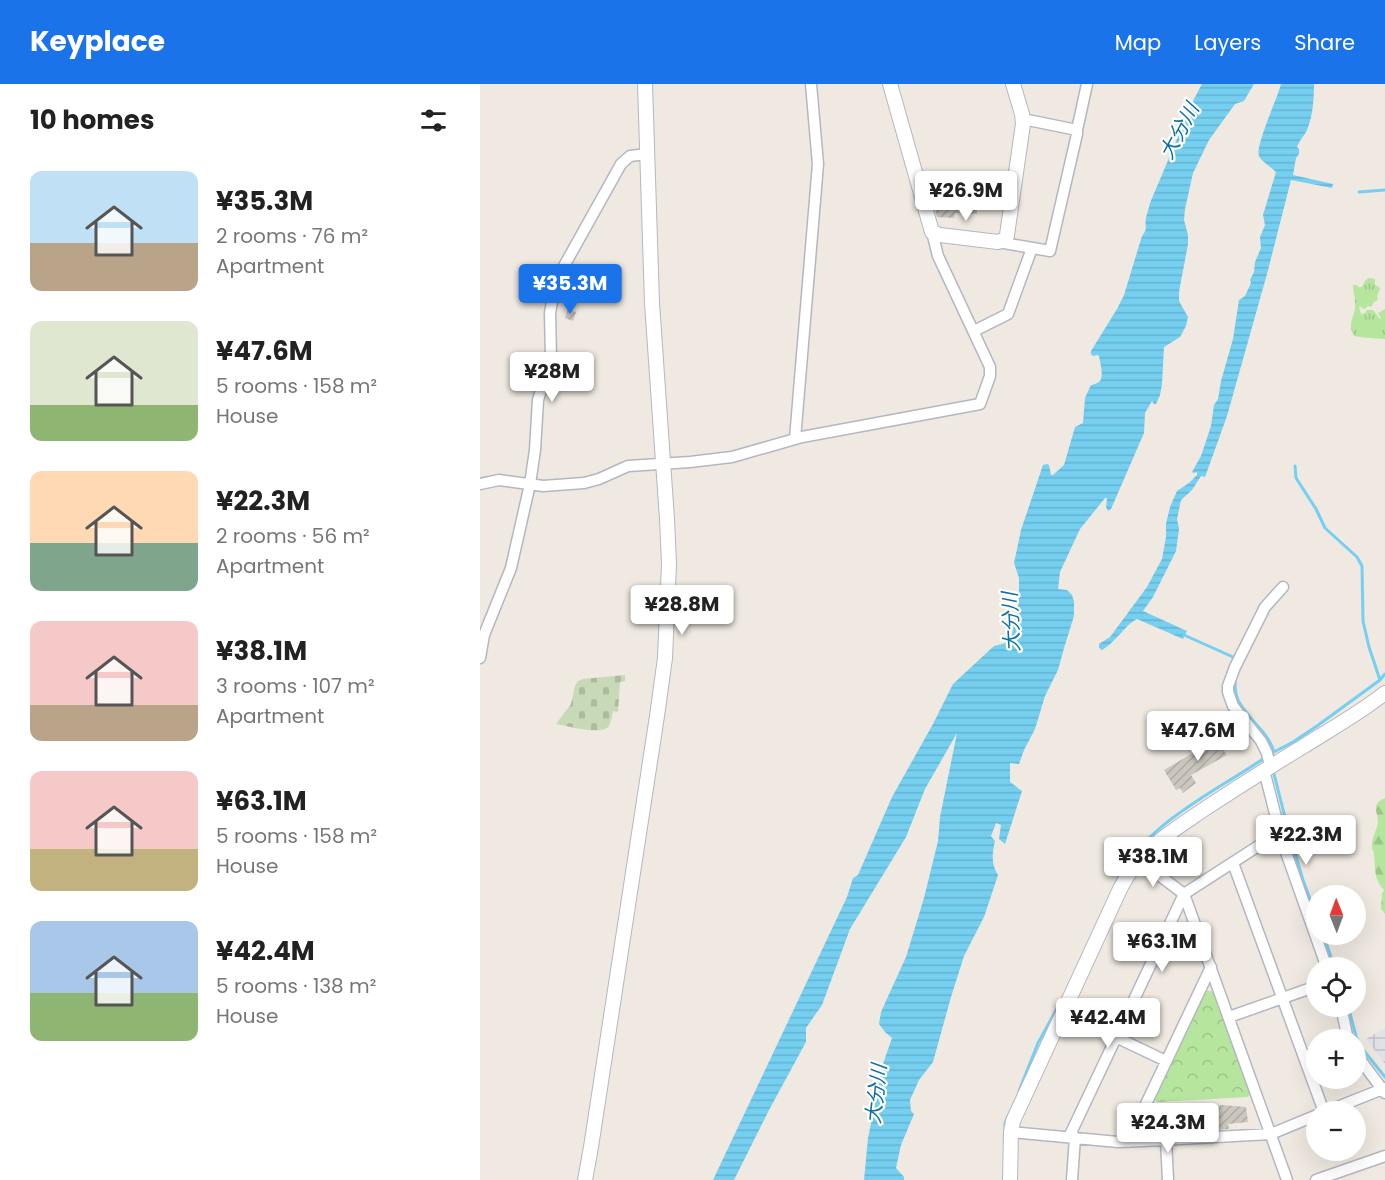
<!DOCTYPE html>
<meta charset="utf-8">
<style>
:root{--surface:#fff;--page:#f2f2f2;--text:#222;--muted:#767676;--accent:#1a73e8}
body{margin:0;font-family:Poppins,"Noto Sans JP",sans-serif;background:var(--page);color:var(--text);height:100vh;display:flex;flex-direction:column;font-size:22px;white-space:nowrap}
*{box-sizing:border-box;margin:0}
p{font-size:20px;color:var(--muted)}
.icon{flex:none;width:33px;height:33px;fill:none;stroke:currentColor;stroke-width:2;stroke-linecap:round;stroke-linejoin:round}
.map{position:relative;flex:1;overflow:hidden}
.panel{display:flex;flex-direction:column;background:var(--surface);width:480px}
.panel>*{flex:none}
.needle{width:39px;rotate:359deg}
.buttons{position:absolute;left:826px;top:801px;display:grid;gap:12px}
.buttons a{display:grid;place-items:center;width:60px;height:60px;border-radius:50%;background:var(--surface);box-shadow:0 6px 24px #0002;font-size:30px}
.price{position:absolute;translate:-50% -51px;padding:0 14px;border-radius:6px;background:#fff;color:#222;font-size:20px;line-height:39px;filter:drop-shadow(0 2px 3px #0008)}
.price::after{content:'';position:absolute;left:50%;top:36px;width:18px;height:14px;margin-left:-9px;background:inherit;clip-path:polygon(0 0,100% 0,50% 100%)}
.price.selected{background:var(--accent);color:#fff}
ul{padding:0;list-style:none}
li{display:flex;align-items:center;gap:18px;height:150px;padding:0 30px}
li span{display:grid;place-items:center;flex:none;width:168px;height:120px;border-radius:12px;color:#555}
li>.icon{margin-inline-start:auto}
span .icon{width:72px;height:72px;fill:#fffc;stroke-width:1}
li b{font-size:26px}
h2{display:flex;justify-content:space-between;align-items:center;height:72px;padding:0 30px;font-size:26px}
header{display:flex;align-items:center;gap:36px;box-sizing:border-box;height:84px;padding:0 30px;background:var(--accent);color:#fff}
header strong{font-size:28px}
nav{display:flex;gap:33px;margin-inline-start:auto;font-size:21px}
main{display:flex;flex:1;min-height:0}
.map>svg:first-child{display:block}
.industrial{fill:url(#industrial-grid)}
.grass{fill:url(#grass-tufts)}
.forest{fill:url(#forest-firs)}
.cemetery{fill:url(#cemetery-stones)}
.park{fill:url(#park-crowns)}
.water{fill:url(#water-rules)}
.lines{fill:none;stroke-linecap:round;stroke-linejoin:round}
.stream{stroke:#75cff0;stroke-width:3}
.building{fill:url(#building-hatch)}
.minor-casing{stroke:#b4b7c1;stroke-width:13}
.tertiary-casing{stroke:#b4b7c1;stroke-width:16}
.minor{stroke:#fff;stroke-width:10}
.tertiary{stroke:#fff;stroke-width:14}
.labels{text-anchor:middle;stroke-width:4.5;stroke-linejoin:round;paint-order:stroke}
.water-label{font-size:20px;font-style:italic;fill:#0d6fa3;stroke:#fff}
</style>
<header>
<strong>Keyplace</strong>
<nav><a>Map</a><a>Layers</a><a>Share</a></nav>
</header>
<main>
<section class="panel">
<h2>10 homes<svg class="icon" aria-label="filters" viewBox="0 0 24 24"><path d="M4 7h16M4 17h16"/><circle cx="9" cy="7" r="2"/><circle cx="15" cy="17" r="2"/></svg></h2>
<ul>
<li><span style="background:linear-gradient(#bfe0f5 60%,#b9a48a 0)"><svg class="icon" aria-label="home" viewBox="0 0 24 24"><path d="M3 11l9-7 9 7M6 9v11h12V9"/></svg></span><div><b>¥35.3M</b><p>2 rooms · 76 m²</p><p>Apartment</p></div></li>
<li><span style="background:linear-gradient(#dfe7d0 70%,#8fb573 0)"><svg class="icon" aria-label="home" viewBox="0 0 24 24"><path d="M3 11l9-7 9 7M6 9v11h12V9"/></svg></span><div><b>¥47.6M</b><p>5 rooms · 158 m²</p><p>House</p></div></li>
<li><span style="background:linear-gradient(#ffd9b3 60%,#7fa58c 0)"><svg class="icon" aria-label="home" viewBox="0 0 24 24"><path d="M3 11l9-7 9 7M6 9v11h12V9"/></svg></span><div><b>¥22.3M</b><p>2 rooms · 56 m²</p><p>Apartment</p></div></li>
<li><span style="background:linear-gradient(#f6c9c9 70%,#b9a48a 0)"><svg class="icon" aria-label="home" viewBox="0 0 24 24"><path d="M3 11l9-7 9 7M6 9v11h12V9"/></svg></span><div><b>¥38.1M</b><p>3 rooms · 107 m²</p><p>Apartment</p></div></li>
<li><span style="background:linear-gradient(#f6c9c9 65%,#c2b280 0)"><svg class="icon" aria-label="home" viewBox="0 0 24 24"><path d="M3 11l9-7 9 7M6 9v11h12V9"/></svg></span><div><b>¥63.1M</b><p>5 rooms · 158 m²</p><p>House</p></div></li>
<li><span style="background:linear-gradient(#a9c7e8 60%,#8fb573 0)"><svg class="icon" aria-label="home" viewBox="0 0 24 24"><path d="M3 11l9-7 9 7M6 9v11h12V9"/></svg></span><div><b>¥42.4M</b><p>5 rooms · 138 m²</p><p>House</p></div></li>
</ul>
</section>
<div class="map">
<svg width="905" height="1096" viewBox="0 0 905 1096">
<defs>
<pattern id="industrial-grid" width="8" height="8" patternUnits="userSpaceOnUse" patternTransform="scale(1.5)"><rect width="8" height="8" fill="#e3e1e8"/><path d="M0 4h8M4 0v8" fill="none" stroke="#c3c1c7"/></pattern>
<pattern id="grass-tufts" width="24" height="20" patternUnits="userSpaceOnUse" patternTransform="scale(1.5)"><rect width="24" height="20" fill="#b6e59e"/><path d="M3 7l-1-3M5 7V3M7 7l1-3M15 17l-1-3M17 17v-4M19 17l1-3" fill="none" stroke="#9dc588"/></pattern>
<pattern id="forest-firs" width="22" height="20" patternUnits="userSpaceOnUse" patternTransform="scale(1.5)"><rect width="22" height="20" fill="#b6e59e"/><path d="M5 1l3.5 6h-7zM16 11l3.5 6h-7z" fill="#9dc588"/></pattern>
<pattern id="cemetery-stones" width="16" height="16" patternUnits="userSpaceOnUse" patternTransform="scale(1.5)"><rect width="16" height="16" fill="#c8d9b8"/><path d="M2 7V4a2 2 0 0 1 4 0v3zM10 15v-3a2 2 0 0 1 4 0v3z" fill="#acbb9e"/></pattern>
<pattern id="park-crowns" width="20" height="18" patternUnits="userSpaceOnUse" patternTransform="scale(1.5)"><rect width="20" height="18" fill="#b6e59e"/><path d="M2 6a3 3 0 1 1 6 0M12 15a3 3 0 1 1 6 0" fill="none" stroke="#9dc588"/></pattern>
<pattern id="water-rules" width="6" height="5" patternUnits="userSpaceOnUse" patternTransform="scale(1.5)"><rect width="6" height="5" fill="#75cff0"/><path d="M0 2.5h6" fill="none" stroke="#66b2ce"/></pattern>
<pattern id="building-hatch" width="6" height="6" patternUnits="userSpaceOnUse" patternTransform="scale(1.5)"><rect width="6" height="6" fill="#cbc7bf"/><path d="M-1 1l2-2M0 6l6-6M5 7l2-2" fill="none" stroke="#afaba4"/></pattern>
</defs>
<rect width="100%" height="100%" fill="#efe9e1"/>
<path class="industrial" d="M905 944V980L886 955Z"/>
<path class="grass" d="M888 194 895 195V201L899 203 900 205 897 212 898 216 894 218 891 223 888 222 885 225 882 224 880 222 879 223 881 230 885 229 887 226H893L900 235 901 234 898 229 905 225V255C895 254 884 254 874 252 866 237 877 232 875 217 875 211 873 208 873 201H877L878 203H882L885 197Z"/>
<path class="forest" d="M905 714V830L901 825 902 810 904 806C893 793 896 786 894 770 893 763 892 768 892 761 892 753 897 746 898 738 898 727 890 721 905 714Z"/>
<path class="cemetery" d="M145 591V597L140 598 138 628 133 627C132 631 131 638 129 642 122 652 87 642 76 640L91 620 95 602 98 597 103 595Z"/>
<path class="park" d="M724 906 735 908 770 1009 768 1013 677 1018 673 1012Z"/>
<path class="water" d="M722 0H774L764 17 755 20 729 56 713 89 705 125 704 136 708 151V160L699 208V217L708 233 706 242 700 253 684 263 682 300 680 311 676 320H674L672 317 665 329 664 349 631 425 628 427 626 423 627 414H625L600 445 580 488 578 505 587 506 592 511 594 518V532L584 564 578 586 565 612 555 645 544 666 539 680 530 679V698L542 707 525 760 519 755 521 741 516 739 511 752 515 757C512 770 511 780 518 791L504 833 484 872 471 913 453 978 439 996 430 1016 431 1027 434 1030 421 1061 416 1084 424 1093V1096H384L388 1054 403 980 412 954 405 948 399 940 401 928 426 873 444 814 458 757 460 733 477 649 445 705 426 753 370 845 342 921 326 944V958L289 1026 254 1096H233L367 813 373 794 378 791 412 713 453 640 473 600 514 562 526 559 531 554 538 524 539 509V494L534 479 541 446 563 381 567 380 569 381 571 391H573L584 381 595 343 603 339 605 314 611 301C613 301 618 299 620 297 624 291 620 278 619 272L617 271 613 272 611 270V267L637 225 644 211 662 152C669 143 664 143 666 134 667 129 669 124 670 119L714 15Z
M801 0H834C834 14 833 32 827 46 824 52 819 57 817 63L819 65V70L816 74 813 91 853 100 852 104 811 96 787 190 747 332 725 393 721 392 712 406 701 416 697 435 699 445 696 467 673 513 663 527 707 547 703 555 657 535C647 539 635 559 622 566L619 564V560L630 553 667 503 682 475 686 453V440L690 423 697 407 709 399 717 391V388L714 389 712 388 721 372 731 342 734 321 738 315 741 297 753 255 759 216 765 212 771 199 770 196 774 188 775 178 781 164 780 153 785 141 783 131 796 88C791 83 782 78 779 72 775 62 798 13 801 0Z"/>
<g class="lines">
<path class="stream" d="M879 108 905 106
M704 551 753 573 754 578
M900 596 905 590
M755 597C755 604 755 610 758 616 767 635 788 647 794 668L791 670
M794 668 813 658 837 642 900 596 889 563 883 537 882 482 877 473 845 444 836 425 816 394 815 382
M794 690 809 749
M812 759 823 796 837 834
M635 801C664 739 732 710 786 673
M843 850 855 884
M868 922 876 952 880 962 905 993
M539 1007 558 959 579 921
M525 1049V1039L533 1022"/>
</g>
<path class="building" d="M504 106 521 110 519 126 497 125V130L475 129 474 134 457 133 454 120V114L476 116V110L499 112V107Z
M88 225 96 228 93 237 85 234Z
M752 646 756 656 742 664 747 671 711 691 716 699 703 709 700 704 696 706 684 686Z
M743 1021 766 1023 768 1038 748 1040 749 1045 734 1046 731 1023Z"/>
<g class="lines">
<defs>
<path id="minor" d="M543 35 597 46 607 0
M518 158 570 167 597 50V46
M494 247 528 230 552 164
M315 355 338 80 331 0
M0 400 19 396 63 402 104 399 119 395 148 382 210 378 252 373 322 353 500 320 510 292V283L458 172 451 144
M0 574 4 551 31 484 50 400 55 366 58 316 71 274 70 229 75 201 79 191 141 80 150 72 167 70
M790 682 787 669 781 657 753 622 748 608V602L755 583 785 523 803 503
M784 686 802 757 847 884
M659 776 704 810 807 1096
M753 779 844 1028
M861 922 868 956
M583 928 686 977
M749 933 837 902
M876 970 905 1009
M845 1028 905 1004
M531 1048 638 1058 663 1057 791 1050 837 1031
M589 1053 704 810 800 748
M686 1056 688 1096
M648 1058 731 883
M592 1096 595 1053
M836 1096 905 1072"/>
<path id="tertiary" d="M410 0 452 148 460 151 518 158 526 155 527 151 543 40 542 30 533 0
M105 1096 111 1063 177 632 185 574 189 480 187 435 172 219 165 0
M530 1096 531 1048 533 1037 640 805C659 766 691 748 726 724 758 703 791 682 824 662 851 645 880 629 905 609"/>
</defs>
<use href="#minor" class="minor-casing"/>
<use href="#tertiary" class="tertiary-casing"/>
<use href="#minor" class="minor"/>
<use href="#tertiary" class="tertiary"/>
</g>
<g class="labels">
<g class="water-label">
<text transform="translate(699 47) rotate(-62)" y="7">大分川</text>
<text transform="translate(531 538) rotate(-93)" y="7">大分川</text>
<text transform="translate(396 1010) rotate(-84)" y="7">大分川</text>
</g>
</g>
</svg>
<div class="buttons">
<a><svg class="needle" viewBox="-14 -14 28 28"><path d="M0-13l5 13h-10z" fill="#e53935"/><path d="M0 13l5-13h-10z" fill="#767676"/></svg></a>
<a><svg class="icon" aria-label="locate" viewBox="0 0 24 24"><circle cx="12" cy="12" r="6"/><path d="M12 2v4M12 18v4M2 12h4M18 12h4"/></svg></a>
<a>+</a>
<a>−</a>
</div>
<b class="price" style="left:486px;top:138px">¥26.9M</b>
<b class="price selected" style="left:90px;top:231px">¥35.3M</b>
<b class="price" style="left:72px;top:319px">¥28M</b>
<b class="price" style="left:202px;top:552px">¥28.8M</b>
<b class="price" style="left:718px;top:678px">¥47.6M</b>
<b class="price" style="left:826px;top:782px">¥22.3M</b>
<b class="price" style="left:673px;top:804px">¥38.1M</b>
<b class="price" style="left:682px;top:889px">¥63.1M</b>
<b class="price" style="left:628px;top:965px">¥42.4M</b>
<b class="price" style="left:688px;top:1070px">¥24.3M</b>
</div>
</main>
